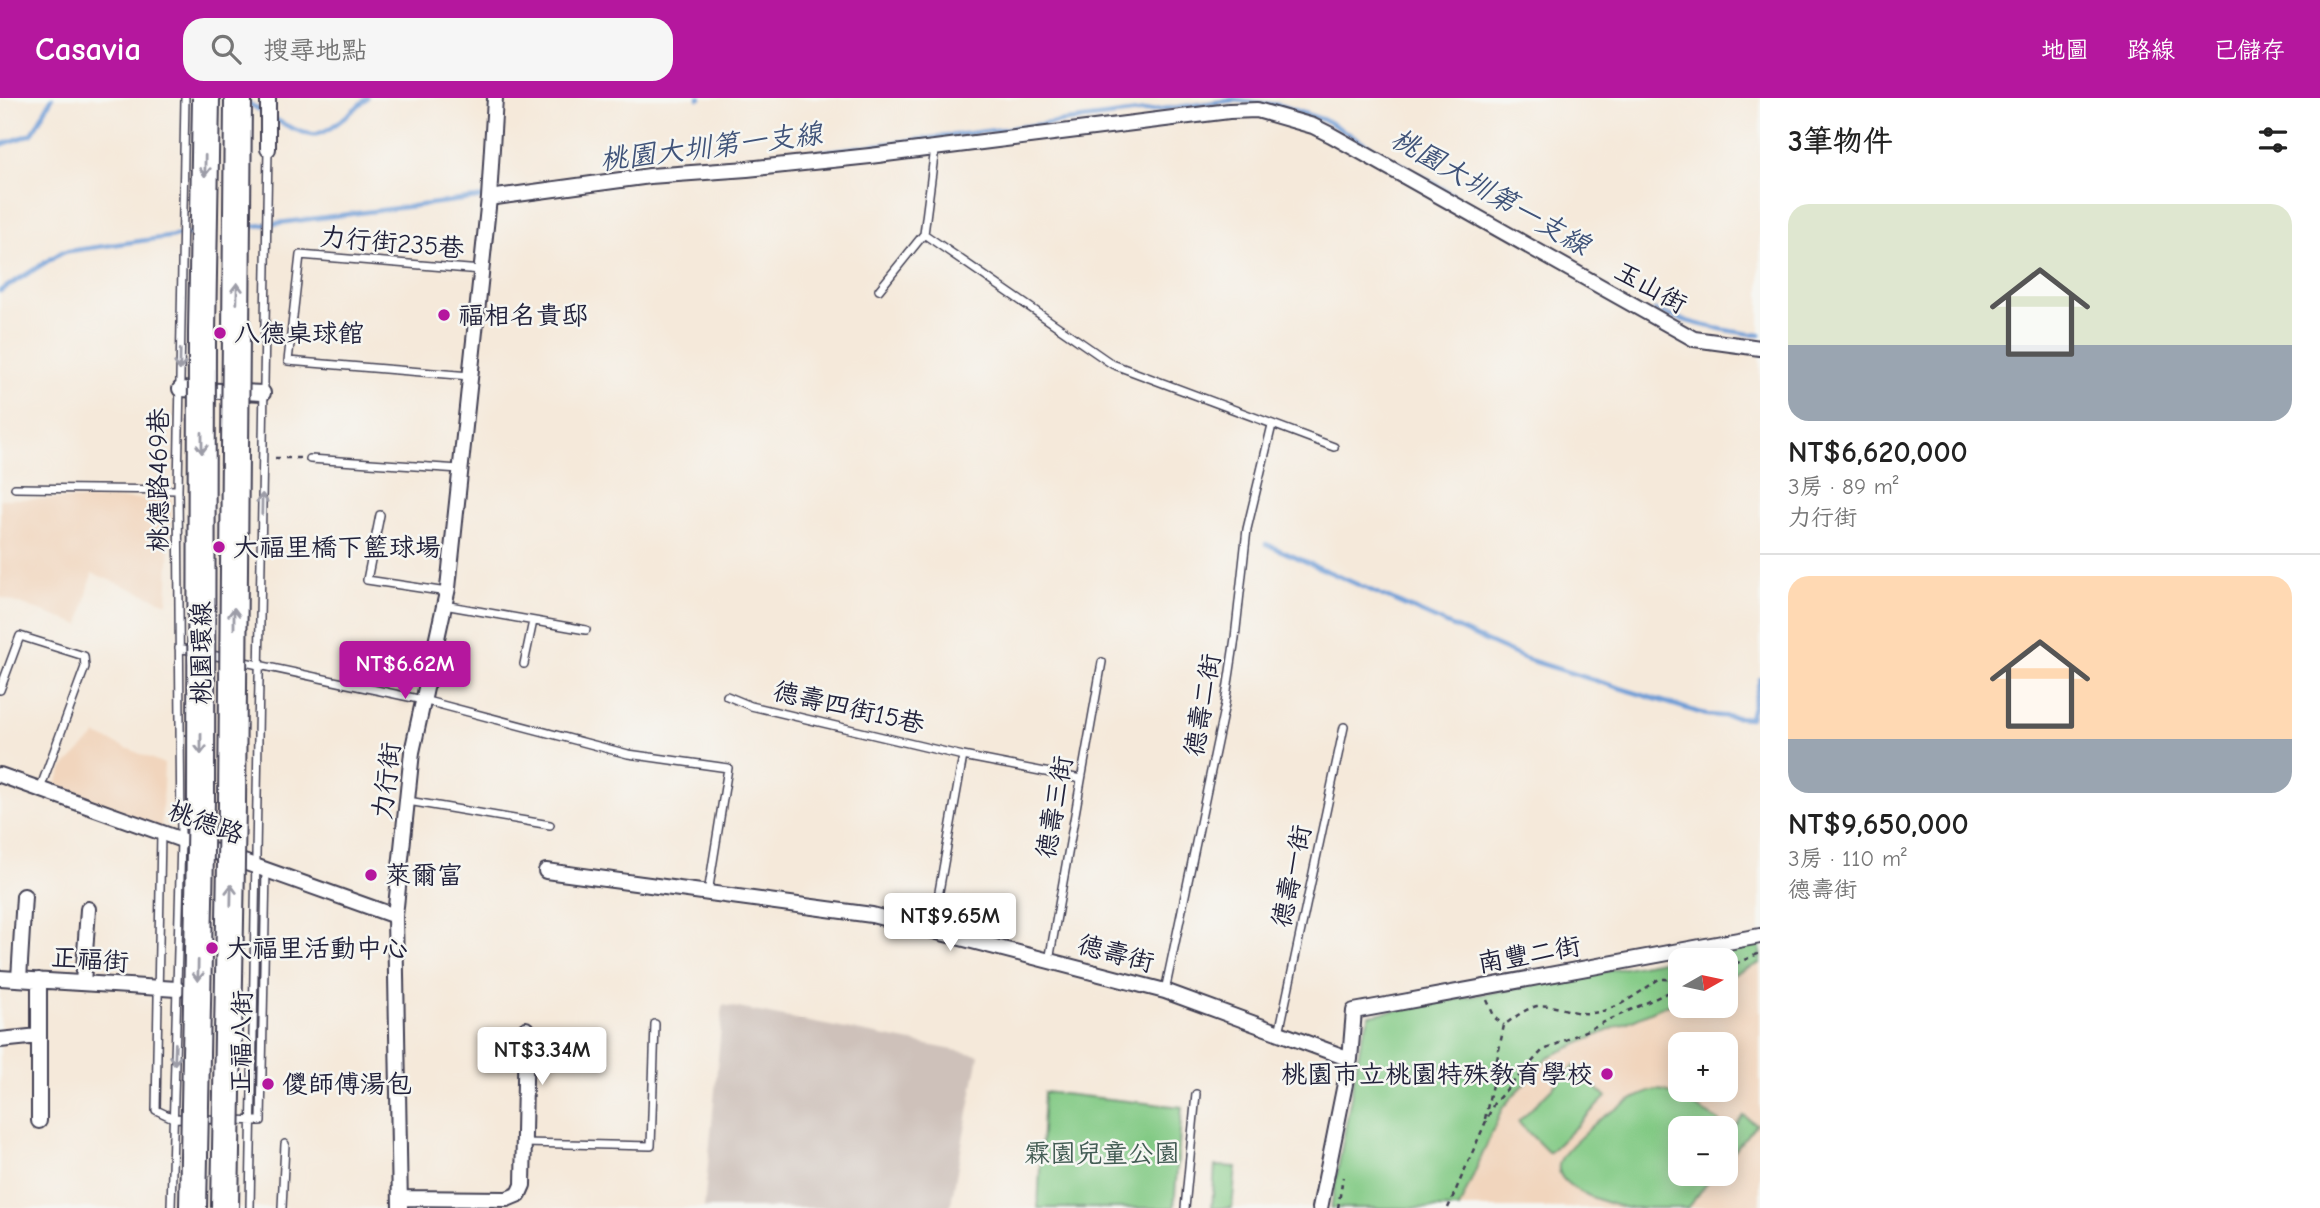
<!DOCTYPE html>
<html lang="zh-TW">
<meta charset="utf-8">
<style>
:root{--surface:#fff;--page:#f6f6f6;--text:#222;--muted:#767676;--line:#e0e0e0;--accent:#b5179e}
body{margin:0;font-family:"Comic Neue","LXGW WenKai TC",sans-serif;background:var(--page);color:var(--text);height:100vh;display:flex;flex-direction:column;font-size:26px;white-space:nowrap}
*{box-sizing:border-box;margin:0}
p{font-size:23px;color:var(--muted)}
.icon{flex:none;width:38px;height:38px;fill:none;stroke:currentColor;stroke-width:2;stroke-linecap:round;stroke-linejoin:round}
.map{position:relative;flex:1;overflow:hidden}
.details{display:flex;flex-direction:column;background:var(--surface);width:560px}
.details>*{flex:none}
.needle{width:46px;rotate:81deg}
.tools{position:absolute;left:1668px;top:850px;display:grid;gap:14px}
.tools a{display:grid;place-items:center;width:70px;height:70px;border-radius:14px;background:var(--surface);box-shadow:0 4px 18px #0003;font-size:35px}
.price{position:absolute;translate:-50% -60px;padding:0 16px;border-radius:7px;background:#fff;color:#222;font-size:23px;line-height:46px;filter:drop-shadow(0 2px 4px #0008)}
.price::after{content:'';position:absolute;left:50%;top:42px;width:21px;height:16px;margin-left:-10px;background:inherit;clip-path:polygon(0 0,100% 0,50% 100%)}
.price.current{background:var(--accent);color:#fff}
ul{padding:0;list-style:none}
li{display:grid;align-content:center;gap:14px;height:371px;padding:0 28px}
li+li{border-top:2px solid var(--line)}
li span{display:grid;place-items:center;height:217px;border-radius:21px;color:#555}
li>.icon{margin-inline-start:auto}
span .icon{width:126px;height:126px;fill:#fffc;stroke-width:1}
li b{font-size:30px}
h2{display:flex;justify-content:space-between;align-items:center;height:84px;padding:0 28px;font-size:30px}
header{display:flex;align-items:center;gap:42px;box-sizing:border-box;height:98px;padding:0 35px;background:var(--accent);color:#fff}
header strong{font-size:33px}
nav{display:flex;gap:38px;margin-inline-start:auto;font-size:24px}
.search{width:490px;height:63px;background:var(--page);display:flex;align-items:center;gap:18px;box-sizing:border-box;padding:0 24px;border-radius:21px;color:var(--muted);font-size:26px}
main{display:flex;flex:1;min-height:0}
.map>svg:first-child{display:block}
.built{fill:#f1d5bd;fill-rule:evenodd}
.industrial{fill:#cec1ba}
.green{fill:#83ca85;stroke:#527660;stroke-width:2}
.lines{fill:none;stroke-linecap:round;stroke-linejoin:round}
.stream{stroke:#6d9cd6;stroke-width:4.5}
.service-casing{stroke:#424053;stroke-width:10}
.minor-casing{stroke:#424053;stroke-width:18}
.path{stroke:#424053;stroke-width:2.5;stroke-dasharray:5 5;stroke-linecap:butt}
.service{stroke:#fff;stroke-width:7}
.minor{stroke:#fff;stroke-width:14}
.motorway-bridge-casing{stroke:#424053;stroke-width:30;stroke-linecap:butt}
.motorway-bridge{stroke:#fff;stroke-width:26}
.oneway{stroke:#9c9ca7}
.poi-dot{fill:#b5179e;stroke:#f6f6f2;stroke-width:2.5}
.labels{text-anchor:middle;stroke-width:5;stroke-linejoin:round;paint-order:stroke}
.street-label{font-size:26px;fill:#22223b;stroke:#f6f6f2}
.poi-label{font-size:26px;fill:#22223b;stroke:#f6f6f2;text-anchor:start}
.park-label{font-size:26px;fill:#445d55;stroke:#f6f6f2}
.water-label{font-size:28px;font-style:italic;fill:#405379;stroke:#f6f6f2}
</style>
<header>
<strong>Casavia</strong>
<div class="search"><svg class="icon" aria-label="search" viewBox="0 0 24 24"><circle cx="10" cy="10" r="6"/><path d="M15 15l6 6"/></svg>搜尋地點</div>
<nav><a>地圖</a><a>路線</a><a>已儲存</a></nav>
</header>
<main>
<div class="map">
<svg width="1760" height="1110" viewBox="0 0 1760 1110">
<rect width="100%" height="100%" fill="#f6f6f2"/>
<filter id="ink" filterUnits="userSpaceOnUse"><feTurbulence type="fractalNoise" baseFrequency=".0143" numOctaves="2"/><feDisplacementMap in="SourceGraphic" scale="14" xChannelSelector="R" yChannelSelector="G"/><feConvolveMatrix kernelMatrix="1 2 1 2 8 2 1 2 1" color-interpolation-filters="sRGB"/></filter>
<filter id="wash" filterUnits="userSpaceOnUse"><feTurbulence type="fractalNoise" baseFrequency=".00686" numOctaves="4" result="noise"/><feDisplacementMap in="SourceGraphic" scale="28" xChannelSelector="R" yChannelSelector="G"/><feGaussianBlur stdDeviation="1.57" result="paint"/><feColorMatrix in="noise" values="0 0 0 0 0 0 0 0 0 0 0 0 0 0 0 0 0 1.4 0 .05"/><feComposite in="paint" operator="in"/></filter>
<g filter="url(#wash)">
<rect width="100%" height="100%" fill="#f5e9da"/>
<path class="built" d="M0 401H172L167 505 92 475 80 527 0 499Z
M96 637 164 666 161 734 56 687 63 670Z
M1760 865V1110H1459L1503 1009 1548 959 1680 901V908H1726V880ZM1680 947H1726V992H1680ZM1680 1031H1726V1076H1680Z"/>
<path class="industrial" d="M723 907 979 957 950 1110H704Z"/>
<path class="green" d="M1760 845V865L1726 880V863H1680V901L1548 959 1503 1009 1459 1110H1331L1361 942 1370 917Z
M1574 968 1606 999 1549 1055 1518 1024Z
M1657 992 1666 993 1718 1022 1723 1031H1680V1076H1715L1687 1110C1668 1110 1645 1110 1627 1110 1609 1106 1546 1089 1561 1061 1566 1051 1579 1041 1587 1033 1599 1020 1639 995 1657 992Z
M1044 994 1182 1009 1174 1110H1038Z
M1744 1018 1756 1026 1726 1063V1039Z
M1215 1068 1236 1069 1232 1110H1212Z"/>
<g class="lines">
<path class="stream" d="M698 0H700
M246 4C263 13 298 39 317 36 332 33 355 10 367 0
M0 47 32 36 52 0
M733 65 1234 2 1279 7 1327 23 1489 118
M247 129 485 99
M0 193 62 154 197 135
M1655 212C1689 226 1724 233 1760 237
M1266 446 1526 561 1707 617 1750 620 1760 581"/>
</g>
</g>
<g filter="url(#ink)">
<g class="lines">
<defs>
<path id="service" d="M935 50 924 136 1112 266 1334 349
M879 192 924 136
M470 278 288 263 300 157 481 172
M310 361 460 371
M15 390 178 392
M380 417 367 482 447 494
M444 507 586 532
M179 550 423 602 628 656 728 670 708 795
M524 566 533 523
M0 592 20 538 84 558 85 569 40 691
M727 598 751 608 963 658 1081 681
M408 703 550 727
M161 735 156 1012 173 1020 261 1023 266 772
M932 833 963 658
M1049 863 1102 564
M1165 893 1225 606 1235 540 1247 431 1272 327
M1279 935 1344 629
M524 1045 651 1048 655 926
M171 1110 181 741 178 392 185 0
M250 1110 268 51
M282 1110 285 1046
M1185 1110 1196 996"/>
<path id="minor" d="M268 0V51
M489 100 650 78 747 71 870 58 1229 13 1257 12 1313 28 1331 37 1694 241 1760 250
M180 291 263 295
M0 677 395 818
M546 773 872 817 1165 893 1350 961
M0 880 177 891
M19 881 24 798
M83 885 88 811
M0 942 39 938
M39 1023V882
M400 1100 507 1101 519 1096 523 1087 526 931
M400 1110 395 818 412 654 448 490 489 100 495 0
M1320 1110 1350 961 1354 913 1760 838"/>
</defs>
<use href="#service" class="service-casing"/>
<use href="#minor" class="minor-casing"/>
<path class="path" d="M275 360H300
M1726 870 1760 855
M1487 902 1495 920 1504 927
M1485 1021 1504 927C1514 920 1525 911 1537 908 1555 905 1573 917 1591 915 1617 913 1638 895 1659 881H1666L1678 895
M1338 1110 1343 1079
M1448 1110 1494 1005 1542 953 1680 889"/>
<use href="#service" class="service"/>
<use href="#minor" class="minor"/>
<defs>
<path id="motorway-bridge" d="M193 1110 201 701 202 234 206 0
M225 1110 232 706 238 0"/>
</defs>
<use href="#motorway-bridge" class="motorway-bridge-casing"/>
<use href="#motorway-bridge" class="motorway-bridge"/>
</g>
<defs><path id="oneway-shaft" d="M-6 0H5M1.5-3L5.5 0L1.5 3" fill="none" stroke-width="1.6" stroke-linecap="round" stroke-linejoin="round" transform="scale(1.75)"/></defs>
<g class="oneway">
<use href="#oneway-shaft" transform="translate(205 68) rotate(91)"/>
<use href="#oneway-shaft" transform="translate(237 195) rotate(-89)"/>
<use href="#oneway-shaft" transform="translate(180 262) rotate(91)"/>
<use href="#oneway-shaft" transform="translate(202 345) rotate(90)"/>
<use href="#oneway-shaft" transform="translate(262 406) rotate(-89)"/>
<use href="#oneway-shaft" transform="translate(234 520) rotate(-90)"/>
<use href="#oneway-shaft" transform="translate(201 646) rotate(90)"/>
<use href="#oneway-shaft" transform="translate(231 797) rotate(-89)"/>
<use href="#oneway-shaft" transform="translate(198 873) rotate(91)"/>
<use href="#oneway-shaft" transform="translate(175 956) rotate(92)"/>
</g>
</g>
<g class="poi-dot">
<circle cx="444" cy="217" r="7"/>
<circle cx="220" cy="235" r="7"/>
<circle cx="219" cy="449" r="7"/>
<circle cx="371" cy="777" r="7"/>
<circle cx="212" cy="850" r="7"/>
<circle cx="1607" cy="976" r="7"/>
<circle cx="268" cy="986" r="7"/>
</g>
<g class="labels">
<g class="street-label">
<text transform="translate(392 144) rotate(5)" y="9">力行街235巷</text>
<text transform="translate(1651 189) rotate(29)" y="9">玉山街</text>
<text transform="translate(158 382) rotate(-90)" y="9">桃德路469巷</text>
<text transform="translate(201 555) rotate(-90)" y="9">桃園環線</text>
<text transform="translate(1202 607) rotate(-80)" y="9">德壽二街</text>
<text transform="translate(849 609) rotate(13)" y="9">德壽四街15巷</text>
<text transform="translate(386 683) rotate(-83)" y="9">力行街</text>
<text transform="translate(1054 709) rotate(-80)" y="9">德壽三街</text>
<text transform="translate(206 724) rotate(20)" y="9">桃德路</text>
<text transform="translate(1291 778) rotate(-78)" y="9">德壽一街</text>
<text transform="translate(1116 855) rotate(15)" y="9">德壽街</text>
<text transform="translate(1529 856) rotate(-10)" y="9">南豐二街</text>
<text transform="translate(90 861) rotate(4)" y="9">正福街</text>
<text transform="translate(241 944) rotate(-89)" y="9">正福八街</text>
</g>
<g class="poi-label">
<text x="458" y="226">福相名貴邸</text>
<text x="234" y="244">八德桌球館</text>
<text x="233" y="458">大福里橋下籃球場</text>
<text x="385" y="786">萊爾富</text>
<text x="226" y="859">大福里活動中心</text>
<text x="1593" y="985" text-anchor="end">桃園市立桃園特殊教育學校</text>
<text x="282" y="995">儍師傅湯包</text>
</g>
<g class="park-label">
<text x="1102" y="1064">霖園兒童公園</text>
</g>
<g class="water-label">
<text transform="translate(711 48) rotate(-7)" y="10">桃園大圳第一支線</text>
<text transform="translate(1491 93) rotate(30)" y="10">桃園大圳第一支線</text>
</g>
</g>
</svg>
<div class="tools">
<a><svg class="needle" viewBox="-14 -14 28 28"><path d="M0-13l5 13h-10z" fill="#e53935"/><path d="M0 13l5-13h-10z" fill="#767676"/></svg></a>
<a>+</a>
<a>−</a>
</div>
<b class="price current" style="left:405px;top:603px">NT$6.62M</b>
<b class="price" style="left:950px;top:855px">NT$9.65M</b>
<b class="price" style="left:542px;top:989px">NT$3.34M</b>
</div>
<section class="details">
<h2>3筆物件<svg class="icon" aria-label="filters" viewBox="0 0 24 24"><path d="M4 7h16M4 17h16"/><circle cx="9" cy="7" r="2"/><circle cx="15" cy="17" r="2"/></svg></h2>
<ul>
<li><span style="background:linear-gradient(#dfe7d0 65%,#9aa5b1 0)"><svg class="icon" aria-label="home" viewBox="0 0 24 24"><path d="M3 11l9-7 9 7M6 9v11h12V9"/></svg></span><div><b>NT$6,620,000</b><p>3房 · 89 m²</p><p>力行街</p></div></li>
<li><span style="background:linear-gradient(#ffd9b3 75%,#9aa5b1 0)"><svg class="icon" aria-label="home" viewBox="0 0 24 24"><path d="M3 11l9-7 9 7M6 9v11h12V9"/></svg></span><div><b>NT$9,650,000</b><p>3房 · 110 m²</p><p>德壽街</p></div></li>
</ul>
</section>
</main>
